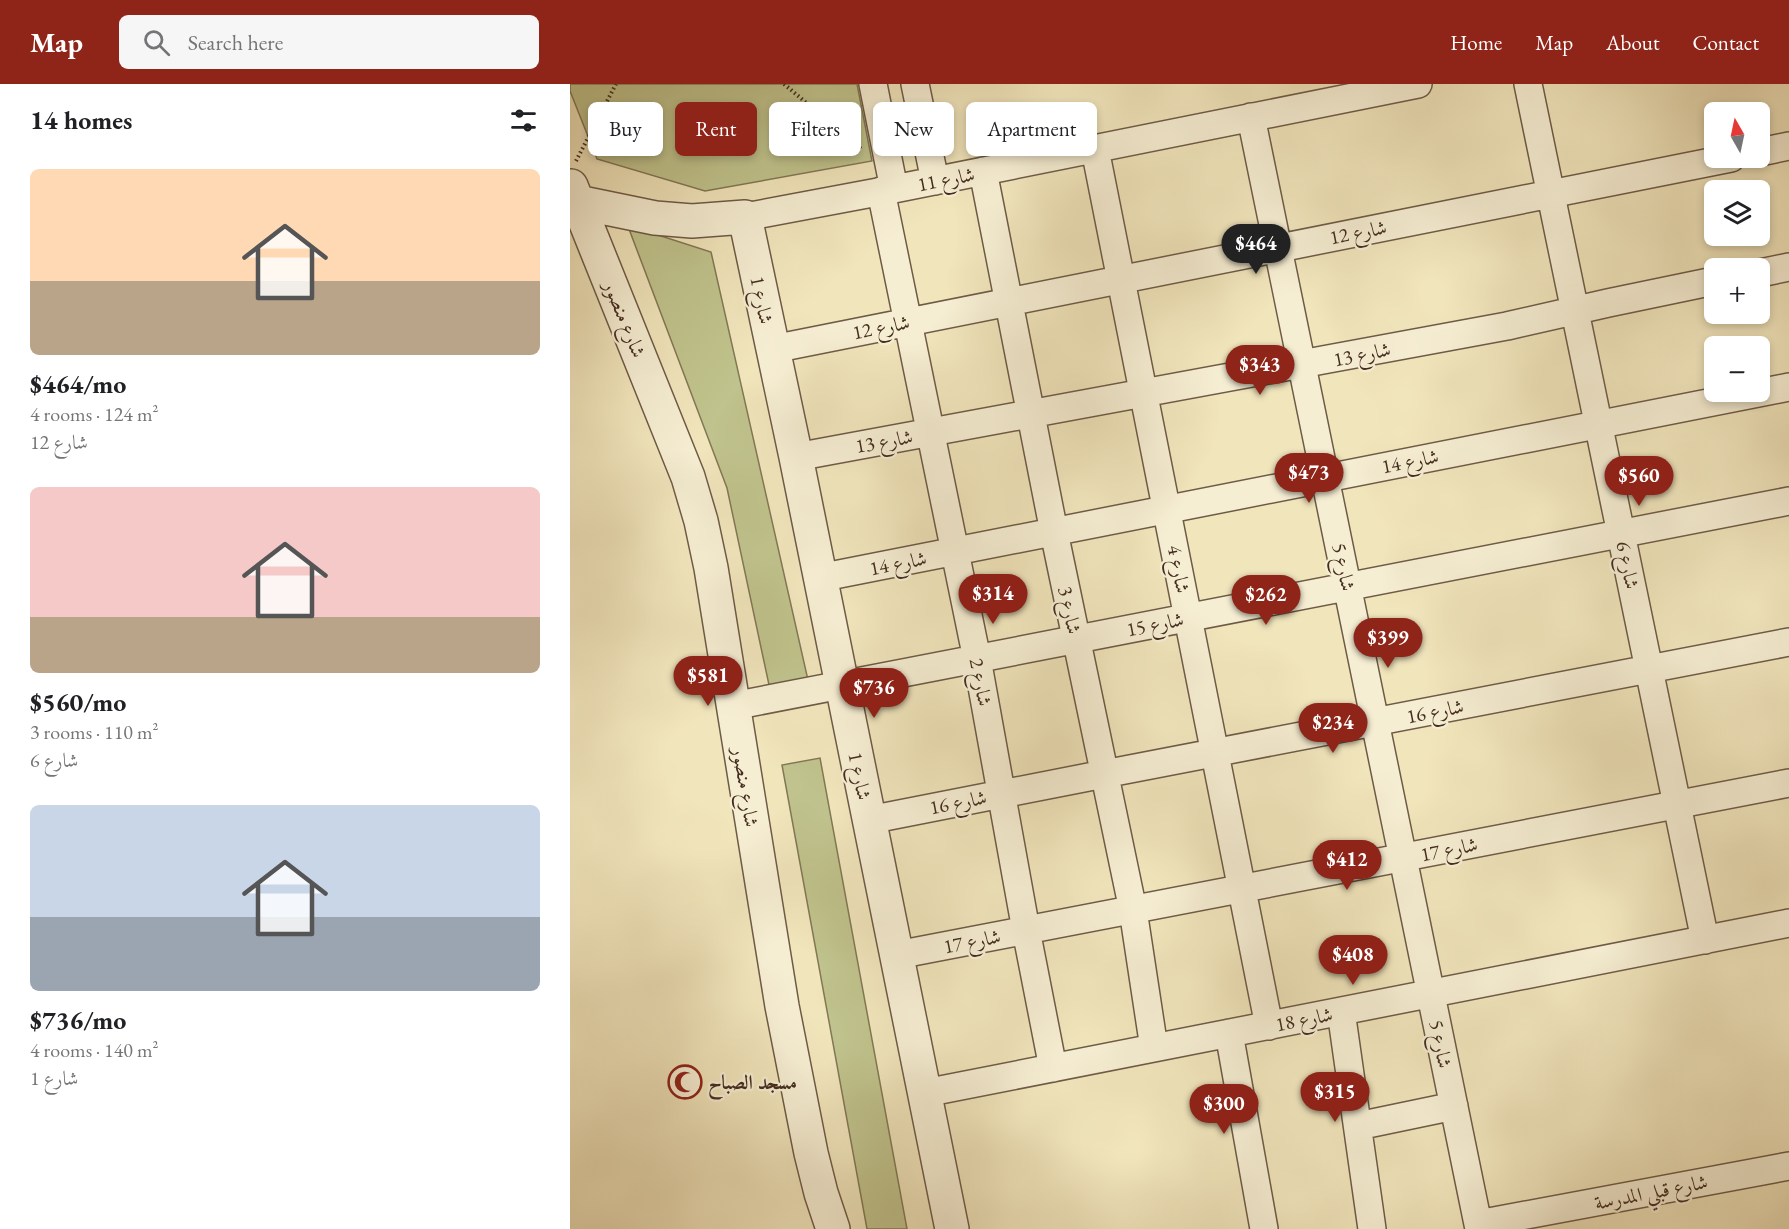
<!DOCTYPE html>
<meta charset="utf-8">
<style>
:root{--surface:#fff;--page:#f6f6f6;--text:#202124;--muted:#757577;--accent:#8f2418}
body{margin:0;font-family:"EB Garamond",Amiri,serif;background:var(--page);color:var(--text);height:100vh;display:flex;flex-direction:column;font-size:22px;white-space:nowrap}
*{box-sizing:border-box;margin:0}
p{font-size:20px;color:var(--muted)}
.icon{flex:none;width:33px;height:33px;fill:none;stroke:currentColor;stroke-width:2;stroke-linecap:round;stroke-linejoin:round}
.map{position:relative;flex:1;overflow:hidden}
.side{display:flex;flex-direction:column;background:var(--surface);width:570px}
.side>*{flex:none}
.guide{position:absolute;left:18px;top:18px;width:570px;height:54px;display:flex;gap:12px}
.needle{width:39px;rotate:351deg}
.tools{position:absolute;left:1134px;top:18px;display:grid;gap:12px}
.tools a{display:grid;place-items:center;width:66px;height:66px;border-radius:9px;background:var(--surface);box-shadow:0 3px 9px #0003;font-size:30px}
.price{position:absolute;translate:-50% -51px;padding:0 14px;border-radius:21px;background:var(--accent);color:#fff;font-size:20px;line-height:39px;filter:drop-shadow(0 2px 3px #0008)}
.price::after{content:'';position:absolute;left:50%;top:36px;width:18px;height:14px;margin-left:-9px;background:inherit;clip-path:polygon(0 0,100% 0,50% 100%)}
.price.on{background:#222;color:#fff}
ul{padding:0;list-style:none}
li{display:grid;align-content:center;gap:12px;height:318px;padding:0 30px}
li span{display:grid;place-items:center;height:186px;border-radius:9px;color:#555}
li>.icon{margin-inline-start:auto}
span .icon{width:108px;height:108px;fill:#fffc;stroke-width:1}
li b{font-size:26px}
h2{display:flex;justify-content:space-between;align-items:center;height:72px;padding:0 30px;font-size:26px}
.tag{padding:0 21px;border-radius:9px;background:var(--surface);box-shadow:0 3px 9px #0003;font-size:21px;line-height:54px}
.tag.on{background:var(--accent);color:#fff}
header{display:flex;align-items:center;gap:36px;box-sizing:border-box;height:84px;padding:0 30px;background:var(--accent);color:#fff}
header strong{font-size:28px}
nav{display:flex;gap:33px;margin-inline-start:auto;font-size:21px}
.search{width:420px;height:54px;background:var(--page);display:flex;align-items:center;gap:15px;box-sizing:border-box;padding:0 21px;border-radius:9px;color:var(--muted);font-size:22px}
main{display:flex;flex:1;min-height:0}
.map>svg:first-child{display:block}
.green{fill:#c0c38d;stroke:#827856;stroke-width:1.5}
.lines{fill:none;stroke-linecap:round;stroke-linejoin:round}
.minor-casing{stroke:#6e5b47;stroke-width:30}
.tertiary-casing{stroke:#6e5b47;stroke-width:36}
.path{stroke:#432d20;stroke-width:4;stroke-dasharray:1.5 3;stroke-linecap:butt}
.minor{stroke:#f6eed3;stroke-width:27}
.tertiary{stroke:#f6eed3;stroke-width:33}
.labels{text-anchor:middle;stroke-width:4.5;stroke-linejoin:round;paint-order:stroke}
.street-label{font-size:20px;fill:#432d20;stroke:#f6eed3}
.poi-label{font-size:20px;font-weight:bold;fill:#432d20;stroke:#f6eed3;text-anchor:start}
</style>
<header>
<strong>Map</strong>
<div class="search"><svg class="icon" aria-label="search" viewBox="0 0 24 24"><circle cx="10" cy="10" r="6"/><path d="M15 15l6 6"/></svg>Search here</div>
<nav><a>Home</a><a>Map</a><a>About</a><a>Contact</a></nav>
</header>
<main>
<section class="side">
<h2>14 homes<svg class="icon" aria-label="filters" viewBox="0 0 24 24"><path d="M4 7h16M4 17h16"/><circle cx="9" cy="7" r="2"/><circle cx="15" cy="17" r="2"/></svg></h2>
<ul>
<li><span style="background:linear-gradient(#ffd9b3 60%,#b9a48a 0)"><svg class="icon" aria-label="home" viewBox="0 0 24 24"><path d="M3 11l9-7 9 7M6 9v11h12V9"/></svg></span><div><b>$464/mo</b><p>4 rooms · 124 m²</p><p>شارع 12</p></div></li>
<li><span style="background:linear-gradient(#f6c9c9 70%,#b9a48a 0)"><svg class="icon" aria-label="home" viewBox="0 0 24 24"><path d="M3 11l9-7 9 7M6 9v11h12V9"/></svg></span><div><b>$560/mo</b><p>3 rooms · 110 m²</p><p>شارع 6</p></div></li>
<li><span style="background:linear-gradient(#c9d6e8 60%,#9aa5b1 0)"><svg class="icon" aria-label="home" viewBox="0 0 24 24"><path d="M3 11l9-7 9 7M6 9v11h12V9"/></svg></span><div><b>$736/mo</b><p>4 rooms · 140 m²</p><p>شارع 1</p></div></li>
</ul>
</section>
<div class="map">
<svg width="1219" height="1145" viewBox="0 0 1219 1145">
<rect width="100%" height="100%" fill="#f1e5bc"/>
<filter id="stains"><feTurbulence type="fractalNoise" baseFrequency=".00333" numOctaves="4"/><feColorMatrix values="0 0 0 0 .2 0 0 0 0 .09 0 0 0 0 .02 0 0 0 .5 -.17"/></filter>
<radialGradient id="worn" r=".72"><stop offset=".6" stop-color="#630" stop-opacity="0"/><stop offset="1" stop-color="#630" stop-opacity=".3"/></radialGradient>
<path class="green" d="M0 0H287L302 77 135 107 27 75 0 7Z
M59 145 88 151 141 168 238 596 199 601 157 404Z
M250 674 337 1145H297L212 681Z"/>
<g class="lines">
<defs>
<path id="minor" d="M303 0 324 105
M345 0 365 97
M958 0 1135 856
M681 33 909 1145
M525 65 699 942
M1190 68 1219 62
M413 87 484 448 563 826 584 964
M311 107 407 575 456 846 483 984
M175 133 324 105 848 0
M1190 189 1219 183
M203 265 1161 74
M226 373 937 242 1038 219 1144 197
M249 494 1219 303
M163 622 1219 417
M299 736 534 690 1219 558
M327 871 1219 699
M771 927 802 1145
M659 949 694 1145
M355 1009 1219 839
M788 1042 884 1022
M908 1140 1219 1082"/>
<path id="tertiary" d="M1 102 118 393 131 437 141 484 212 922 241 1069 251 1109 263 1145
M7 118 85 134 122 137 175 133 226 373 382 1145"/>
</defs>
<use href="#minor" class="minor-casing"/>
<use href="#tertiary" class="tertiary-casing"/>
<path class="path" d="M214 0 291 65
M6 77 46 0"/>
<use href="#minor" class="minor"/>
<use href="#tertiary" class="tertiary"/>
</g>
<defs>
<symbol id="mosque-ring" viewBox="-11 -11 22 22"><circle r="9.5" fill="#f6eed3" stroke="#8f2418" stroke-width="1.5"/><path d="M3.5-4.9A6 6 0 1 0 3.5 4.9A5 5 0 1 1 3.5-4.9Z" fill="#8f2418"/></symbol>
</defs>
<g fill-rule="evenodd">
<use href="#mosque-ring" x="96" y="979" width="38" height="38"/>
</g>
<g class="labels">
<g class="street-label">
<text transform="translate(376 95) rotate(-11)" y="7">شارع 11</text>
<text transform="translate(788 148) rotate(-11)" y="7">شارع 12</text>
<text transform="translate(192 216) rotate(78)" y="7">شارع 1</text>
<text transform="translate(55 235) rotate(68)" y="7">شارع منصور</text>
<text transform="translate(311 243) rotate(-11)" y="7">شارع 12</text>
<text transform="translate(792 270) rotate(-11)" y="7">شارع 13</text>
<text transform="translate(314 357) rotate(-10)" y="7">شارع 13</text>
<text transform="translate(840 377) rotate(-11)" y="7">شارع 14</text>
<text transform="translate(328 479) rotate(-11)" y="7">شارع 14</text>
<text transform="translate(1058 481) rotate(78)" y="7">شارع 6</text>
<text transform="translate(774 483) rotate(78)" y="7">شارع 5</text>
<text transform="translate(609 485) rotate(79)" y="7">شارع 4</text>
<text transform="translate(500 526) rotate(78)" y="7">شارع 3</text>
<text transform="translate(585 540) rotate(-11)" y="7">شارع 15</text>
<text transform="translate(411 598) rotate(79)" y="7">شارع 2</text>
<text transform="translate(865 627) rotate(-11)" y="7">شارع 16</text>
<text transform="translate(290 692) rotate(78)" y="7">شارع 1</text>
<text transform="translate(176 703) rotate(81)" y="7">شارع منصور</text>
<text transform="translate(388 718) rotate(-11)" y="7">شارع 16</text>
<text transform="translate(879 765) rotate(-11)" y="7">شارع 17</text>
<text transform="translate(402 857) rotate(-11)" y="7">شارع 17</text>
<text transform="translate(734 935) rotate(-11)" y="7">شارع 18</text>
<text transform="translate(871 960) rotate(79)" y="7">شارع 5</text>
<text transform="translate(1081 1108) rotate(-11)" y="7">شارع قبلي المدرسة</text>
</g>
<g class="poi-label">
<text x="138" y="1005">مسجد الصباح</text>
</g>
</g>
<rect width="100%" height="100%" filter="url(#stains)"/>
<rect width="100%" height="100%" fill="url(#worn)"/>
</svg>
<div class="tools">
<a><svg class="needle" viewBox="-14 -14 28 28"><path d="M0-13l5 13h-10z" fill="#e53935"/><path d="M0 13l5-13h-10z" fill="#757577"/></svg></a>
<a><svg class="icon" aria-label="layers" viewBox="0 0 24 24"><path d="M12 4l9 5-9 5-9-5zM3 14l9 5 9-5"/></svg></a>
<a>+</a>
<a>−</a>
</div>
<b class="price on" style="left:686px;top:191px">$464</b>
<b class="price" style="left:690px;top:312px">$343</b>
<b class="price" style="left:739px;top:420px">$473</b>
<b class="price" style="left:1069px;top:423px">$560</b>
<b class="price" style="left:423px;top:541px">$314</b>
<b class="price" style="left:696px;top:542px">$262</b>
<b class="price" style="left:818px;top:585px">$399</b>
<b class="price" style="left:138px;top:623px">$581</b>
<b class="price" style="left:304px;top:635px">$736</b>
<b class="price" style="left:763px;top:670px">$234</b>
<b class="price" style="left:777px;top:807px">$412</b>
<b class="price" style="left:783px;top:902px">$408</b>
<b class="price" style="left:765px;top:1039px">$315</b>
<b class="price" style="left:654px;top:1051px">$300</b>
<div class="guide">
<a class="tag">Buy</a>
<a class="tag on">Rent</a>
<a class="tag">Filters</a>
<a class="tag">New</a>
<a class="tag">Apartment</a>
</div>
</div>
</main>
